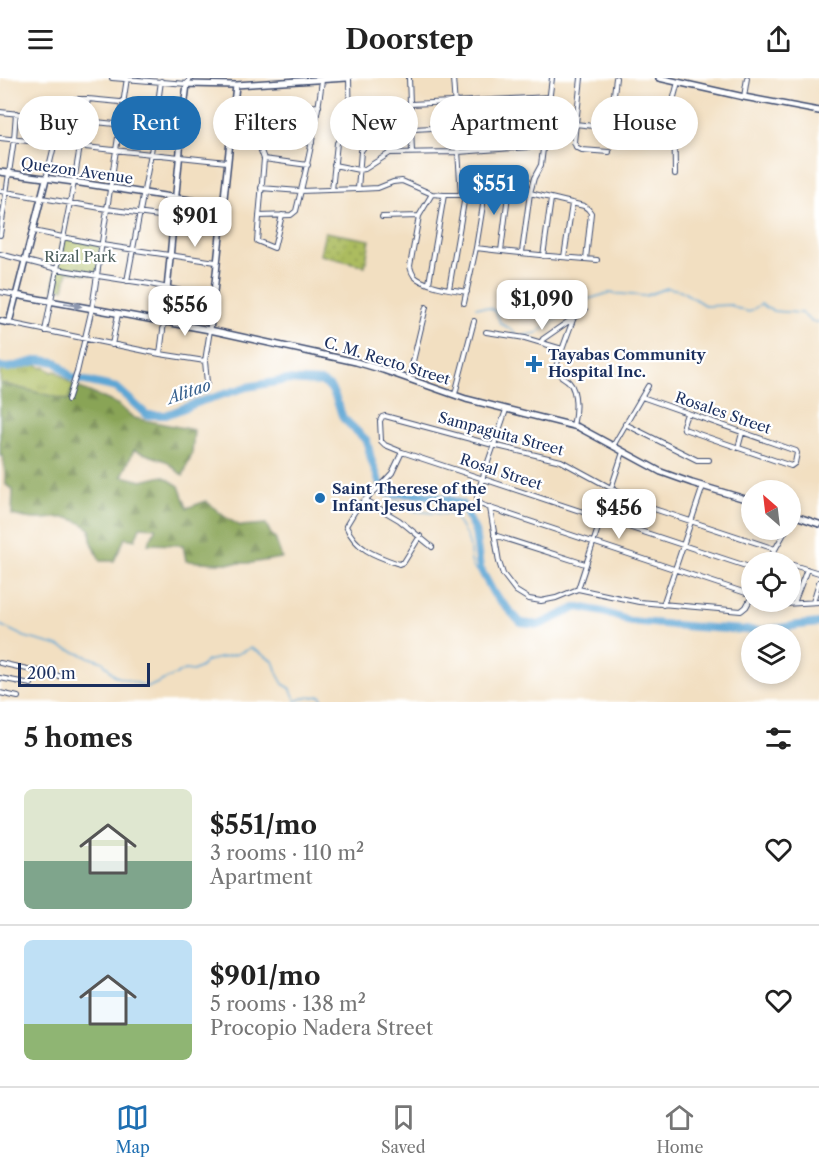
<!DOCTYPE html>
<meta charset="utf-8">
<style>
:root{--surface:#fff;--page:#f6f6f6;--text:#222;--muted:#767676;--line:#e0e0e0;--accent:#1f6fb2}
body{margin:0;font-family:"Libre Caslon Text",serif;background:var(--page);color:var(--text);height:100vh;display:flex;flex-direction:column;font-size:22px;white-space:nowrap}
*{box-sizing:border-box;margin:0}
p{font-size:20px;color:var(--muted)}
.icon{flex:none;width:33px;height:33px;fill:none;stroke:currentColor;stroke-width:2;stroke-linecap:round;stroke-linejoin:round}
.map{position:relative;height:624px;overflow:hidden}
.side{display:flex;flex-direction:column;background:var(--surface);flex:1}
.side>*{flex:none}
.top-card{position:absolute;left:18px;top:18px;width:783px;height:54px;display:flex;gap:12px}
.needle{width:39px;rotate:332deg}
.buttons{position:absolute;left:741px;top:402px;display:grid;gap:12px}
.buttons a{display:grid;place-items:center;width:60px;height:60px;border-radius:50%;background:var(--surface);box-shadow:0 3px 9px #0003;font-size:30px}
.scale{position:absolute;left:18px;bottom:15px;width:132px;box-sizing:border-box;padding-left:6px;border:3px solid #1b2f5e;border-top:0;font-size:16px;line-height:21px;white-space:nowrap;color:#1b2f5e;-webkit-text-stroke:4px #fff;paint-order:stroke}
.price{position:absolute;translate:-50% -51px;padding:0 14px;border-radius:12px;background:#fff;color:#222;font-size:20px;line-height:39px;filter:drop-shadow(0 2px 3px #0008)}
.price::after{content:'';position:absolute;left:50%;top:36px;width:18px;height:14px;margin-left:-9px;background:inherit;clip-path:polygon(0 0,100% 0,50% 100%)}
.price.active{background:var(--accent);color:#fff}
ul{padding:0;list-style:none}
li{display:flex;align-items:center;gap:18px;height:150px;padding:0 24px}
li+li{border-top:2px solid var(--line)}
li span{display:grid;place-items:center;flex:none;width:168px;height:120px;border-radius:9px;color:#555}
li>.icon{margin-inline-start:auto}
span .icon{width:72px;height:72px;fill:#fffc;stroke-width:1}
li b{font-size:26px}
h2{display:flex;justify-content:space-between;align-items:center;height:72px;padding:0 24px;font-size:26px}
.chip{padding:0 21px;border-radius:27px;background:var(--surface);box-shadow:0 3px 9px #0003;font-size:21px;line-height:54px}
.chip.active{background:var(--accent);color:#fff}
header{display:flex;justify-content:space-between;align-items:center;height:78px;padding:0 24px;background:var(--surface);font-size:27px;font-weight:700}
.menu{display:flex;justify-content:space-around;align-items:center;height:84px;border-top:2px solid var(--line);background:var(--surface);font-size:16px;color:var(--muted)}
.menu a{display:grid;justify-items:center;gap:3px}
.menu .active{color:var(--accent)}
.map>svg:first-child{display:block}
.grass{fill:url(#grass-dots);stroke:#64765e;stroke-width:1.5}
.forest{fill:url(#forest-firs);stroke:#526a5a;stroke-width:1.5}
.park{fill:url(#park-tufts);stroke:#64765e;stroke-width:1.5}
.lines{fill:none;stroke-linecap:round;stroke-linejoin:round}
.stream{stroke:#5da6d4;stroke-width:1.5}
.river{stroke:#5da6d4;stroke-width:8}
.street-casing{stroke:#3b496d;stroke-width:6}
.secondary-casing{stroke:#3b496d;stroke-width:8}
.street{stroke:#fff;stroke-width:4}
.secondary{stroke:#fff;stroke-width:5}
.oneway{fill:#8d97ae}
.poi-dot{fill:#1f6fb2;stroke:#fff;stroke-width:2}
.labels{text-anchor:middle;stroke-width:4.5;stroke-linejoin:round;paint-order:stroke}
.street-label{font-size:15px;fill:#1b2f5e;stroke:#fff}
.park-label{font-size:15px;fill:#4e605e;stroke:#fff}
.poi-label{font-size:15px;font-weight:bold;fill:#1b2f5e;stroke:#fff;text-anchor:start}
.water-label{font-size:16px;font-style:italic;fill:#355f8d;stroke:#fff}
</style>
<header><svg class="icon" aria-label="menu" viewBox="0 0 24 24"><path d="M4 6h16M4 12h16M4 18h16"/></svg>Doorstep<svg class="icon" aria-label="share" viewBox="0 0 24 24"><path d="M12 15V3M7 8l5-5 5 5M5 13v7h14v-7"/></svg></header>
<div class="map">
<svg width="819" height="624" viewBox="0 0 819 624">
<defs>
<pattern id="grass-dots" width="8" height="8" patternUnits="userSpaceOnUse" patternTransform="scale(1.5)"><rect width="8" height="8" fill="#acbc5f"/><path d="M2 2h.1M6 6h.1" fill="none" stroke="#8b9952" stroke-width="1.8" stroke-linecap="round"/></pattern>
<pattern id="forest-firs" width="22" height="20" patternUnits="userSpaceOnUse" patternTransform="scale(1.5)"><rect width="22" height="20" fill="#89a456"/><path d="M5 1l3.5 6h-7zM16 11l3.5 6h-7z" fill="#6f864a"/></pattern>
<pattern id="park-tufts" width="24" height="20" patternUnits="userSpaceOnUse" patternTransform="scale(1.5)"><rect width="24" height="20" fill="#acbc5f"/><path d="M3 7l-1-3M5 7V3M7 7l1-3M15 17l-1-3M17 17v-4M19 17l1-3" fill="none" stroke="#8b9952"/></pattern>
</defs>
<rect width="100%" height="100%" fill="#fff"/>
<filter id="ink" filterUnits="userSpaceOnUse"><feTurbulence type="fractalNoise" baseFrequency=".0167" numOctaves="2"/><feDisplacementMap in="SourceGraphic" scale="12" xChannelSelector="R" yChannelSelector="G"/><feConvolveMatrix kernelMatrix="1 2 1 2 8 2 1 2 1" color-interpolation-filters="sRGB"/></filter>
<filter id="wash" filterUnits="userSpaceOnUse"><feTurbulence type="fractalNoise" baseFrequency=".008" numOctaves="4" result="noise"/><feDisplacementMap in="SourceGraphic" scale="24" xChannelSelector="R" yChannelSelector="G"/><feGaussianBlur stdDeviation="1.35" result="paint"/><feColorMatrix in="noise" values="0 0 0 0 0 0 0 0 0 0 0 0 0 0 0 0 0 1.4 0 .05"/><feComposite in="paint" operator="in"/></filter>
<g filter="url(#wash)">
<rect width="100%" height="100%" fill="#f2dfc1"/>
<path class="grass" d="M325 154 370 162 365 188 320 177Z"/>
<path class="forest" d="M0 305 68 322 73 307 117 326 134 340 194 352 192 375 183 398 166 383 134 372 122 398 142 403 163 398 179 408 187 430 206 423 225 439 240 448 266 446 271 456 275 460 282 480 251 485H217L186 483 183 467 148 466 156 450 140 449 135 462 125 460 114 483H100L91 462 90 451C67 434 61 441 36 441 28 441 20 439 12 437L13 411 6 407 3 378H0Z"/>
<path class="park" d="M63 159 102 167 98 198 68 193 64 211 53 209Z
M24 286 32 287 36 286 42 290 45 289 52 294 56 293 73 307 68 322 0 305V289L8 290Z"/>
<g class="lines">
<path class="stream" d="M476 229C491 230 496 228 500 245L509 250 518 258
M523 258 537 255 560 239 566 232 571 224 582 223 609 215 645 218 667 210 680 212 706 228 731 227 736 230 749 234 761 226 772 233 801 235 812 244H819
M388 416 414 433 454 437C458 445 465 453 468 462 474 478 464 488 485 498
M0 547 25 559 55 567 103 584 115 598 149 609 185 592 193 593 201 589 207 583 237 576 251 570 273 583 278 597 283 606 290 610 296 623 304 620 321 618 323 624"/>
<path class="river" d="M0 289 8 290 40 282 56 284 72 300 117 310 147 337H166L202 323 247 309 286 302 322 304 330 309 335 318 343 340 367 363 371 381 379 403 388 416C413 415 438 416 462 426L475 453 480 490 494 516 521 545 539 547 578 529 603 534 630 543 696 549 761 553 799 547 819 545"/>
</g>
</g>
<g filter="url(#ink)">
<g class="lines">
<defs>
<path id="street" d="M112 0 187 6 190 0
M409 0 412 74
M453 0 461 117
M581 0 574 64 576 69 582 72 609 74
M744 19 747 0
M350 29 550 19
M234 31 258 32 319 28
M258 32 256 59 264 81 308 87
M0 34 182 53
M575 46 649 54
M610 49 616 0
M376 53 547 44
M256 59 312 65
M0 60 227 84
M264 81 257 163 274 170 282 137
M334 87 359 92 365 91 390 75 458 74 543 68
M675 96 674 19 678 4
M46 101 61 39 63 22 64 21H88L184 30
M261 110 300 113 358 111 378 110 393 104 402 103 432 116 444 117H480L483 122V127L476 170 464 225
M358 111 361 73 376 53 373 27
M332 112 337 65 350 49 349 0
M0 113 107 131 174 140
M432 116 419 138 410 188C411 192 411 194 414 198 423 208 454 212 467 214
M259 138 291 137 296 133C307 89 317 46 322 2
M382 139 419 138
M33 153 102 167 216 184
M0 157 14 61 16 35
M476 170C517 175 557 179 597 182
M501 173 508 117 511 114 530 115 584 128 588 131 591 135 586 181
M522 174 530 115 534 100 541 87 552 0
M0 176 57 191 98 198 150 206 213 220
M543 178 551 121
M564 179 572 126
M127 203 151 75 161 3
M429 205 444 117
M449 211 465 118
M0 214 16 217
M9 245 160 276 205 283
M45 253 74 104 88 21
M486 254 525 260 562 271
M541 264 543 261 585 232
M112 267 118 236
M160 276 164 244
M409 300 426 229
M207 305 205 283 210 252
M455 316 474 243
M642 319 796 373 797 375 795 385 791 388 684 351 683 347 687 336
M68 322 77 294 92 230 127 0
M506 332 477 416C476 426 483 427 490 430L752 517
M625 346 697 382H709
M573 348C576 336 578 314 569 304 564 299 558 298 555 291L574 239
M613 368 648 308
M738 370 742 355
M402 374 392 395 377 411 358 428 346 448C356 472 376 478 399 486L404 484 420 458
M365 422 399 442 432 469
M490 430 499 484 503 496 516 513 529 521 541 523 556 520 578 511 639 524 741 533 746 529 752 518
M494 457 585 486
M768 484 786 452
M790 488 793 487 819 495
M752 490 402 374 385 367 381 363 380 343 382 339 385 338 493 367 561 383 642 427 775 471
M578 511 623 374
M813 524 819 504
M794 525 807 491
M663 527 703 408
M767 527 819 524
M0 585 59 598
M0 600 31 606
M0 615 18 619"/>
<path id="secondary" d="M659 0 744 19 819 33
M0 94 74 104 222 127
M16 217 210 252 356 284 383 292 466 321 578 349 661 394 692 405 752 423
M0 243 9 245 46 101
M164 244 184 30 187 6 236 7 347 0
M210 252 236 7
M790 436 819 446"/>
</defs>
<use href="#street" class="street-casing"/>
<use href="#secondary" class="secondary-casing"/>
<use href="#street" class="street"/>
<use href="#secondary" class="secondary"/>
</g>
<defs><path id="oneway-solid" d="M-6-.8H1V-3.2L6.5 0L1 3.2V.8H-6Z" transform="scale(1.5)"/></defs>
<use class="oneway" href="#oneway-solid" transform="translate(73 227) rotate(10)"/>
</g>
<g class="poi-dot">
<path d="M531 277h6v6h6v6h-6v6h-6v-6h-6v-6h6z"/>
<circle cx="320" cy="420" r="6"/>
</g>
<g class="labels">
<g class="street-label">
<text transform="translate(77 93) rotate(8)" y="5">Quezon Avenue</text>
<text transform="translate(387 283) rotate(17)" y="5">C. M. Recto Street</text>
<text transform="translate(723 335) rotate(19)" y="5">Rosales Street</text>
<text transform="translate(501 356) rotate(15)" y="5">Sampaguita Street</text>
<text transform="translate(501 394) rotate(18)" y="5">Rosal Street</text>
</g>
<g class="park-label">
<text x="80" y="184">Rizal Park</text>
</g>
<g class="poi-label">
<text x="548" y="282">Tayabas Community<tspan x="548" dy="17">Hospital Inc.</tspan></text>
<text x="332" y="416">Saint Therese of the<tspan x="332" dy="17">Infant Jesus Chapel</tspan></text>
</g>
<g class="water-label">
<text transform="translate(189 313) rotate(-19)" y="6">Alitao</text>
</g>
</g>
</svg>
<div class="buttons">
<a><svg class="needle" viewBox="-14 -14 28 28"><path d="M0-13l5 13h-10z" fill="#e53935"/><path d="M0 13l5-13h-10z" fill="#767676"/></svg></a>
<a><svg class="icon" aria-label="locate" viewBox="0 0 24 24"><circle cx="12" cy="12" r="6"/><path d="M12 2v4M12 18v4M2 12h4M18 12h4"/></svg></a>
<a><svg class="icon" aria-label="layers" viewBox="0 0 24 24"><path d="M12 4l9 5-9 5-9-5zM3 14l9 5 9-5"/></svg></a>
</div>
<div class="scale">200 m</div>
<b class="price active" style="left:494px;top:138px">$551</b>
<b class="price" style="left:195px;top:170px">$901</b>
<b class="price" style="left:542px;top:253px">$1,090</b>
<b class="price" style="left:185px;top:259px">$556</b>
<b class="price" style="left:619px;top:462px">$456</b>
<div class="top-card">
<a class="chip">Buy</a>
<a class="chip active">Rent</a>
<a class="chip">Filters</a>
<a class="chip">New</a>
<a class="chip">Apartment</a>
<a class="chip">House</a>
</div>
</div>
<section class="side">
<h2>5 homes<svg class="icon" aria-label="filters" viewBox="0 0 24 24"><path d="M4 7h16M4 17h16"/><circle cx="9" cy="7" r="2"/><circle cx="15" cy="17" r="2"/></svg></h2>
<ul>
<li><span style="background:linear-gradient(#dfe7d0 60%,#7fa58c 0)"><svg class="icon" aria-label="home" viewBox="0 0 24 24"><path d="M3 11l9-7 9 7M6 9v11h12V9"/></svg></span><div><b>$551/mo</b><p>3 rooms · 110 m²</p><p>Apartment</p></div><svg class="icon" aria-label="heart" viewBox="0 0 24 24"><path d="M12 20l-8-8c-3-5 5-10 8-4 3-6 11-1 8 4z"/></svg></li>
<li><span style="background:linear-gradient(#bfe0f5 70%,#8fb573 0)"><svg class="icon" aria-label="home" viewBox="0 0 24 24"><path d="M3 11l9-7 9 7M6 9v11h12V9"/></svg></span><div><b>$901/mo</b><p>5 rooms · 138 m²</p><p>Procopio Nadera Street</p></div><svg class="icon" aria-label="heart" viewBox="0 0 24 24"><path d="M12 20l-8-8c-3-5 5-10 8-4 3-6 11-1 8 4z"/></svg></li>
</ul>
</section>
<nav class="menu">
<a class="active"><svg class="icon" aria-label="map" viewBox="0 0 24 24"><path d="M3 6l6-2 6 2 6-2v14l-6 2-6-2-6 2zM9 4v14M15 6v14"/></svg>Map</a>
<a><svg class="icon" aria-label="saved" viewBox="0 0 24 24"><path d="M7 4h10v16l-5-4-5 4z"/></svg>Saved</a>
<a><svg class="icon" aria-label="home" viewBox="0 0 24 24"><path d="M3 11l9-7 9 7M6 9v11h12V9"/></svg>Home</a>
</nav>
